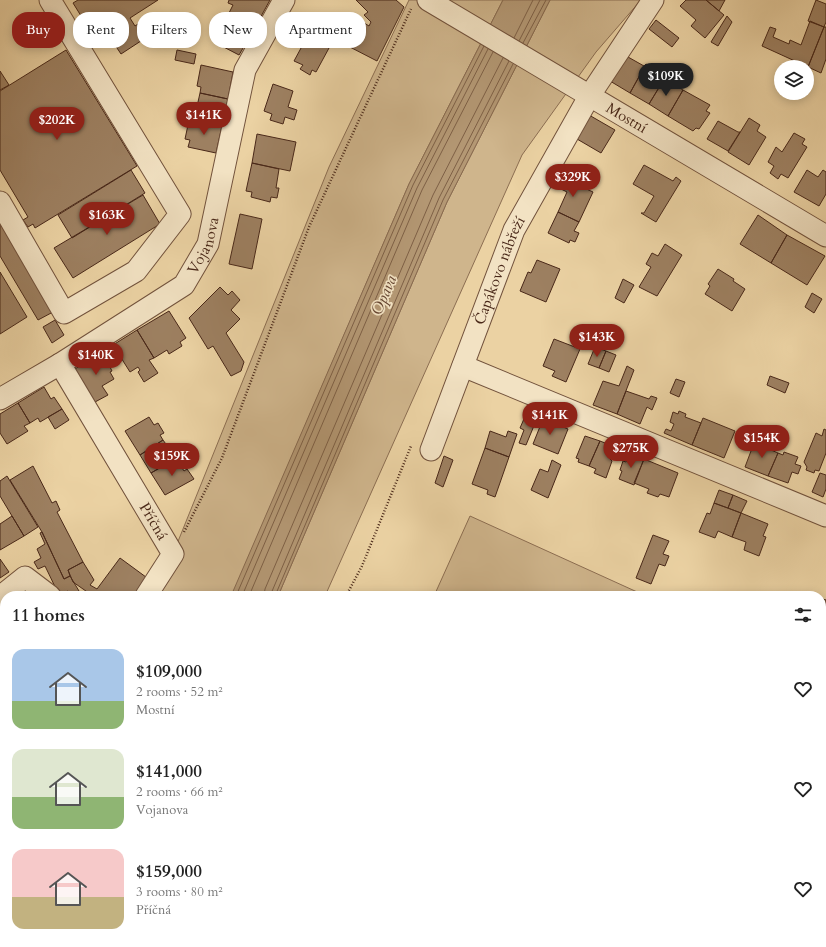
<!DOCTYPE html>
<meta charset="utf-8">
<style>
:root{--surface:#fff;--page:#f2f2f2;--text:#222;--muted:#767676;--accent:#8f2418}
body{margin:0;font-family:Cardo,serif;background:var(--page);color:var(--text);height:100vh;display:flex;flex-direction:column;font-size:15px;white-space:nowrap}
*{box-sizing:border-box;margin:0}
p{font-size:13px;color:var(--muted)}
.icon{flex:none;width:22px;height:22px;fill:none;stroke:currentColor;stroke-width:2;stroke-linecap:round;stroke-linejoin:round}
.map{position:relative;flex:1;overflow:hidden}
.panel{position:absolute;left:0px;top:591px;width:826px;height:356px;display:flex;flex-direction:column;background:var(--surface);border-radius:16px 16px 0 0;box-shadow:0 2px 10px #0003}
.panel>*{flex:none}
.top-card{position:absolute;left:12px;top:12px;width:400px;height:36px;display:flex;gap:8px}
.tools{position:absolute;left:774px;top:60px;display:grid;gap:8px}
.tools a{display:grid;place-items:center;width:40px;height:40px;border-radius:50%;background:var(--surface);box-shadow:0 2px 10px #0003;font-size:20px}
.price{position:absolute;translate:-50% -34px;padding:0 9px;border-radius:14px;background:var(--accent);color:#fff;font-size:13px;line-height:26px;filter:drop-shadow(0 1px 2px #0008)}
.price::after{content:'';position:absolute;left:50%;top:24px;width:12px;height:9px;margin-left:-6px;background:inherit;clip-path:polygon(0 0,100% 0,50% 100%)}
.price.active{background:#222;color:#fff}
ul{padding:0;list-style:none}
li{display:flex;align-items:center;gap:12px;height:100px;padding:0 12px}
li span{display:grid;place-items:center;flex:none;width:112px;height:80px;border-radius:12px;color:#555}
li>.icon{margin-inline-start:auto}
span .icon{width:48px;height:48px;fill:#fffc;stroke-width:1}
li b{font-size:17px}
h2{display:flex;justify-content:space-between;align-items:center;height:48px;padding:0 12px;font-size:17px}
.pill{padding:0 14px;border-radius:16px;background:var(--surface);box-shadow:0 2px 10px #0003;font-size:14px;line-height:36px}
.pill.active{background:var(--accent);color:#fff}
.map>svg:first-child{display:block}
.green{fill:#cfb58c;stroke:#8c6e52}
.water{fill:#b49874;stroke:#896b50}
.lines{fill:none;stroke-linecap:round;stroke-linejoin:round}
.shore{stroke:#7e6046;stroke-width:1}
.stream{stroke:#896b50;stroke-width:5.5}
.building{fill:#9d8061;stroke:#492819}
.service-casing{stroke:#72523c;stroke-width:12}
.minor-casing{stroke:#72523c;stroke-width:23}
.path{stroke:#492819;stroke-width:2.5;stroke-dasharray:1 2;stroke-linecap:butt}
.service{stroke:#f2e2c3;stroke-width:10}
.minor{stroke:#f2e2c3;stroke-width:21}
.labels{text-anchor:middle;stroke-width:3.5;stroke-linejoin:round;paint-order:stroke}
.street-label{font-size:15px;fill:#492819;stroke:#f2e2c3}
.water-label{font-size:16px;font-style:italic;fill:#644430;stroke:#f2e2c3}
</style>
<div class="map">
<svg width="826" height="947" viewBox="0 0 826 947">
<rect width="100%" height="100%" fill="#ebd2a3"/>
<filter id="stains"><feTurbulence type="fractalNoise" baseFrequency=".005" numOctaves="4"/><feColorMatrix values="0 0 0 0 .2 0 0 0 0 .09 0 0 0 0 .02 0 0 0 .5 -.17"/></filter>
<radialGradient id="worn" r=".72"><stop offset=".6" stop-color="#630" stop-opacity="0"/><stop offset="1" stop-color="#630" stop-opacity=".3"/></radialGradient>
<path class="green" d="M409 0H503L409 184 234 591 231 596H156L329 167Z
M550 0H641L596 52 522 155 325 596H278L447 202Z
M470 516 646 596H434Z
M5 775V839L0 842V779Z
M5 886V926L0 928V889Z"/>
<path class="water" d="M503 0H550L447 202 278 596H231L409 184Z
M5 839V886L0 889V842Z"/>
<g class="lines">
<path class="shore" d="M514 38 533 0
M519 41 540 0
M523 43 546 0
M236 596 413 185 484 46
M242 596 417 188 488 49
M249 596 422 190 493 52
M264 596 265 589 433 195 503 58
M270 596 439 198 509 61
M275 596 443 200 513 64"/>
<path class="stream" d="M479 942 494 947"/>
</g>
<path class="building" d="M78 0H158L130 18 135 26 138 24 147 37 121 54 107 33 96 40 73 3Z
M229 0H270L253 31 229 17 228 15 233 5 228 3Z
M356 0H396L404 7 377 61 346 45 355 26 358 27 361 21 369 26 371 22 364 15 368 12Z
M686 0H706L724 15 705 38 691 26 696 20 680 6Z
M706 0H725L719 11Z
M816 0 826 4V22L824 27 808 21Z
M727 16 732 22 718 46 711 42Z
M229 17 253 31 239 55 216 43Z
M656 20 679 38 672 47 649 29Z
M810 21 824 27 808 67 762 46 770 27 776 29 773 37 789 44 790 40 801 45Z
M824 27H826V59L821 73 808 67Z
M307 37 329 48 316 72 312 70 310 75 300 69 303 65 294 61Z
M66 50 137 166 35 228 33 224 28 227 23 220 28 217 0 170V91Z
M177 50 196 54 194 64 175 60Z
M628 57 644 66 646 64 630 93 610 81Z
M646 64 666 76 649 104 630 93Z
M201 65 233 72 228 99 200 93 201 87 197 86Z
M0 71 9 85 0 90Z
M666 76 665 79 683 90 668 116 649 104Z
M273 84 293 91 288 107 297 110 294 120 285 117 283 124 270 120 272 114 264 111Z
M683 90 710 105 706 111 710 113 699 129 696 128 693 131 668 116Z
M200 93 228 99 222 126 194 120Z
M589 115 615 130 601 153 577 139Z
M749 118 760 125 757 131 766 137 749 165 728 152Z
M194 120 222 126 216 153 188 147 190 140 185 139 188 125 193 126Z
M718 121 738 132H740L728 151 707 139Z
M794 133 805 139 802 144 807 147 788 178 781 174 778 179 770 173 774 166 768 162 776 147 782 152Z
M257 134 296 142 290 171 252 163Z
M252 163 279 169 276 188H279L277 198 271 197 270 202 251 197 252 192 246 191Z
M644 165 673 181 676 177 681 181 656 222 641 213H644L654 196 633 184Z
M131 170 145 193 72 238 58 215Z
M807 170 818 177 823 170 826 172V194L819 206 794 192Z
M561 173 583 184 582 187 593 192 579 222 558 212 567 192 555 186Z
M143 195 160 224 73 278 54 248Z
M558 212 579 222 574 231 579 233 575 242 570 240 569 243 548 233Z
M240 214 262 219 252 269 229 264Z
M758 215 787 235 771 263 740 244Z
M0 223 53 312 38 320 0 256Z
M787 235 825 256 807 285 771 263Z
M665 244 682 255 657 296 639 287 651 267 646 264 652 253 658 256Z
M537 260 560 269 546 302 520 291 528 272 531 273Z
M718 269 734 279 733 281 745 289 732 311 705 294 710 286 708 284Z
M0 272 27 317 0 334Z
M623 279 634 285 624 303 615 298Z
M220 287 228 295 232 291 240 300 231 310 240 319 226 333 244 362 241 371 231 376 213 346 208 349 189 318Z
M812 293 822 299 814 313 805 307Z
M169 311 186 338 180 342 182 346 169 354 167 350 154 358 137 330Z
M55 320 64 335 52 343 43 327Z
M137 330 154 358 149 360 158 373 144 382 138 372 140 370 138 367 130 372 113 345Z
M554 339 580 349 566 382 552 376 555 371 543 366Z
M595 347 606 351 599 368 588 364Z
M606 351 616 355 609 372 599 368Z
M98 354 103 361 106 359 112 371 110 372 114 379 102 386 108 395 95 402 75 369Z
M627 366 634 370 617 414 593 405 603 381 619 386Z
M770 376 789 383 785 393 767 385Z
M676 379 685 382 679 397 670 393Z
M44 387 51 399 54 397 62 409 40 422 38 418 30 423 18 403Z
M626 391 649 399 651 396 657 398 652 410 647 407 640 424 617 414Z
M18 403 30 423 24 426 28 431 7 444 0 433V414Z
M62 409 69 420 55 429 48 417Z
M679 411 686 414 685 417 701 423 692 445 664 433 666 429 671 431 674 424 670 422 673 412 678 414Z
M527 412 538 416 526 445 519 443 524 430 520 428Z
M149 417 154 425 158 423 164 433 160 435 163 440 140 455 125 431Z
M703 418 735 431 724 458 692 445Z
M543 419 568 429 558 454 533 444Z
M824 429 826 430V453L819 471 815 470 814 473 806 470 807 467 804 462 816 433 822 436Z
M490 431 506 437 508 431 517 434 509 457 485 448Z
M585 436 600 441 589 466 578 462 579 459 576 458Z
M163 440 168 447 171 445 179 457 151 473 140 455Z
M600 441 615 447 610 459 612 461 606 478 594 473 596 469 589 466Z
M764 441 772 445 771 450 778 453 768 476 745 467 754 443 762 446Z
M485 448 509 457 495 497 487 494 488 490 472 484Z
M784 452 798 457 795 464 801 466 798 474 792 472 788 483 768 476 778 453 783 455Z
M629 453 644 459 634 485 619 479 622 471 620 470 623 461 626 462Z
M444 456 453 460 443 487 435 483Z
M176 458 184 471 187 469 194 479 165 495 151 473Z
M644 459 678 473 669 497 660 494 658 497 647 493 649 489 634 483Z
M552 460 561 465 548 498 531 490 540 469 548 472Z
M33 466 52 503 56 501 60 510 57 512 83 562 68 570 70 576 64 579 42 532 10 480Z
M820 473 826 475V489L823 497 812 492Z
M7 476 38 527 24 536 0 496V481Z
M719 490 733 495 728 508 714 503Z
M733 495 747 501 741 513 728 508Z
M714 503 741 513 732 537 718 531 715 538 699 532 707 513 710 514Z
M741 513 768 524 763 536 766 537 759 556 744 550 746 542 732 537Z
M12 516 24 536 0 550V524Z
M42 532 64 579 70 576 79 591 70 595 68 591 59 595 45 566 38 569 34 562 41 558 37 549 45 544 40 533Z
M653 535 669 541 663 554 669 556 665 566 659 564 651 584 636 578Z
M120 558 150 580 139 596H93L73 582 68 570 83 562 94 580 90 585 97 589Z
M0 559 9 572 0 578Z
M823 599 826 600V612L821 610Z
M5 613V680L0 685 3 688 0 691V618Z
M826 626V654L821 652V638Z
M821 672 826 674V710L821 722Z
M821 893 826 895V916L821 915Z
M155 942H213L210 947H151Z
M294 942H306L303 947Z"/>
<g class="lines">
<defs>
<path id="service" d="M142 947 146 942"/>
<g id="minor">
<path id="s1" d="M428 0 826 236"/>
<path d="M0 202 64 313 136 271 180 214 50 0"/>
<path id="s2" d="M60 364 173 554 146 596"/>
<path d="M463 366 826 516"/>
<path id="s3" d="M0 399 60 364 184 285 208 244 245 70 284 0"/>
<path id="s4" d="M431 450 514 230 590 95 653 0"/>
<path d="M0 597 25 577 50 596"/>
<path d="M0 712 5 706"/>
<path d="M821 790 826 777"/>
<path d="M821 837 826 840"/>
</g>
</defs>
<use href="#service" class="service-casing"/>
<use href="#minor" class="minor-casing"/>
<path class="path" d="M184 532 222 458 309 227 411 9
M346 596 362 566 411 446
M0 769 5 765
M413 942 423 947
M0 943 5 941
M759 947 761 942"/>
<use href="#service" class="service"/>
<use href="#minor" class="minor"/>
</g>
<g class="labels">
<g class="street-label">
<text dy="5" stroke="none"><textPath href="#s1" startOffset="231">Mostní</textPath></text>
<text dy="5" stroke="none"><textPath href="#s3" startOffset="261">Vojanova</textPath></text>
<text dy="5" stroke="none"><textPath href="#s4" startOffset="192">Čapákovo nábřeží</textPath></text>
<text dy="5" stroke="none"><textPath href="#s2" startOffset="183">Příčná</textPath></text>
</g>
<g class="water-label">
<text transform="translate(383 295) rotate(-67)" y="6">Opava</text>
</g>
</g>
<rect width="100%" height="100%" filter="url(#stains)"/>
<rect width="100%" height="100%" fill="url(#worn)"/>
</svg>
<div class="tools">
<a><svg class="icon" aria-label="layers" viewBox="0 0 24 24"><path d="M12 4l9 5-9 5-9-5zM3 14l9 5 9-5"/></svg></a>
</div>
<b class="price active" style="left:666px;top:97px">$109K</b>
<b class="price" style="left:204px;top:136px">$141K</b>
<b class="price" style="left:57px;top:141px">$202K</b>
<b class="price" style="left:573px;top:198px">$329K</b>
<b class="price" style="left:107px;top:236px">$163K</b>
<b class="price" style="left:597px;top:358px">$143K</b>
<b class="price" style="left:96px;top:376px">$140K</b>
<b class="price" style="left:550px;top:436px">$141K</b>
<b class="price" style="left:762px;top:459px">$154K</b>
<b class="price" style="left:631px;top:469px">$275K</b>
<b class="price" style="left:172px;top:477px">$159K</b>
<div class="top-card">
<a class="pill active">Buy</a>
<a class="pill">Rent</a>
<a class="pill">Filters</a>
<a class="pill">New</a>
<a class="pill">Apartment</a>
</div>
<section class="panel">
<h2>11 homes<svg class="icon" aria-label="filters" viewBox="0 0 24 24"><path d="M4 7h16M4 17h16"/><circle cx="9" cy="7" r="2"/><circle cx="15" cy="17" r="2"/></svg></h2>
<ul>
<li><span style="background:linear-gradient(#a9c7e8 65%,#8fb573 0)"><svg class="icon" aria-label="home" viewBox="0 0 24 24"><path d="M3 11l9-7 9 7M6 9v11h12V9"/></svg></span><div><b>$109,000</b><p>2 rooms · 52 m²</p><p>Mostní</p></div><svg class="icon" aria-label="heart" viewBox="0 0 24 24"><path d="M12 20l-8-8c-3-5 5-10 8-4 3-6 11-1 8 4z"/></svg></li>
<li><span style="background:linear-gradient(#dfe7d0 60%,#8fb573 0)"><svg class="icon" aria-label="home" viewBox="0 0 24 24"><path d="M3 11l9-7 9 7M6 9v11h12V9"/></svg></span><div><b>$141,000</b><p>2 rooms · 66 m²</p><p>Vojanova</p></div><svg class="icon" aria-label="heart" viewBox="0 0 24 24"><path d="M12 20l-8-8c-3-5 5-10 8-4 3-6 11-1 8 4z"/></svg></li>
<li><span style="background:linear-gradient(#f6c9c9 60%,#c2b280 0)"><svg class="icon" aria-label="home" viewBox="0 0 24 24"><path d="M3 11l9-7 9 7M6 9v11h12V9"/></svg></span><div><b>$159,000</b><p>3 rooms · 80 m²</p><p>Příčná</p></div><svg class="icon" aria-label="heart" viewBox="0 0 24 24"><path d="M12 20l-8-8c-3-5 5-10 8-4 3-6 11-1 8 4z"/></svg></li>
</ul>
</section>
</div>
